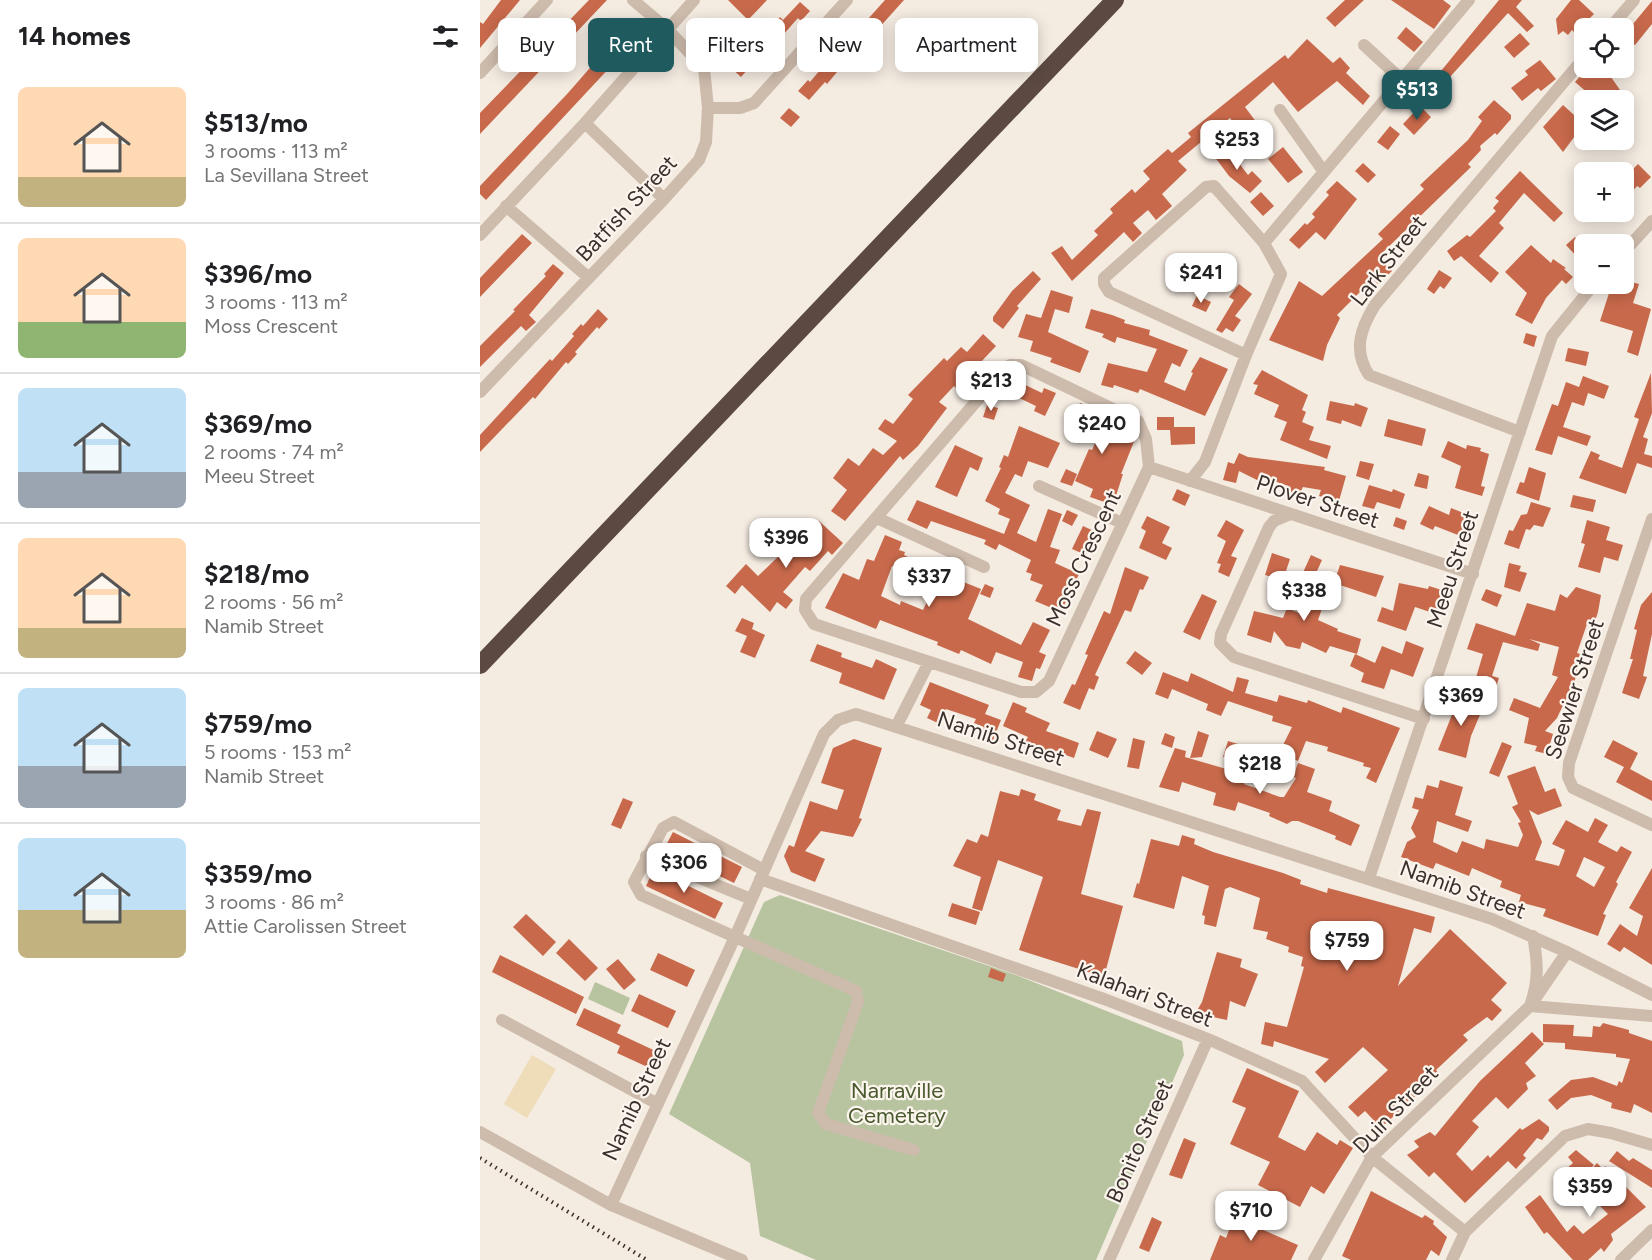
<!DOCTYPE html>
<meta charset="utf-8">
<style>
:root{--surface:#fff;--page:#f2f2f2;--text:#202124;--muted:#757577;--line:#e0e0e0;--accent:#1f5a5e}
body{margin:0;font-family:Figtree,sans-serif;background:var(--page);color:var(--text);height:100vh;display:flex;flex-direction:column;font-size:22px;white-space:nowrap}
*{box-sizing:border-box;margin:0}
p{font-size:20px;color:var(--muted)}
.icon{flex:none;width:33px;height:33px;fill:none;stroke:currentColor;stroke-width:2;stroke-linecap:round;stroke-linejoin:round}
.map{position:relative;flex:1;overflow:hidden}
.panel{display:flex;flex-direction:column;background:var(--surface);width:480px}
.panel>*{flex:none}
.hud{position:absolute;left:18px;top:18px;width:570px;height:54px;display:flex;gap:12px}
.controls{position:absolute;left:1094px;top:18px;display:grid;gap:12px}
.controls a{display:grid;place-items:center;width:60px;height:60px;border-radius:9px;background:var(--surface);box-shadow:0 3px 15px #0003;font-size:30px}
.price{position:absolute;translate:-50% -51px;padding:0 14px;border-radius:12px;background:#fff;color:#222;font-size:20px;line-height:39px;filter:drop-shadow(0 2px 3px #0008)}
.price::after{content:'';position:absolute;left:50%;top:36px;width:18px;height:14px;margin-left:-9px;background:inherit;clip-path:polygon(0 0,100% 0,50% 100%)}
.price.active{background:var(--accent);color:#fff}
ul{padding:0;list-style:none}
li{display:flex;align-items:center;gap:18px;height:150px;padding:0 18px}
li+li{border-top:2px solid var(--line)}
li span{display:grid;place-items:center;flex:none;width:168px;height:120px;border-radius:9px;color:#555}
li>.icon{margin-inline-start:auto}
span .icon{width:72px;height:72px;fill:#fffc;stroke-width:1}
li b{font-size:26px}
h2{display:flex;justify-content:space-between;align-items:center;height:72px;padding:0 18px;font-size:26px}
.chip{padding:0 21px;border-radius:9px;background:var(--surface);box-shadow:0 3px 15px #0003;font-size:21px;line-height:54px}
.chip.active{background:var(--accent);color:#fff}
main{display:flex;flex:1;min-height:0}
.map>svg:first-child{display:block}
.green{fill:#b8c4a0}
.sand{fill:#efdcb8}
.building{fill:#c8694b;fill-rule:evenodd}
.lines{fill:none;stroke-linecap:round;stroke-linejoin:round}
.minor{stroke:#cdbbac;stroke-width:12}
.highway{stroke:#5c4a42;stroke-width:18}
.rail{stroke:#3b302b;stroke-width:4;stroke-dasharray:1.5 4.5;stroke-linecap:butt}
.labels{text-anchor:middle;stroke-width:4.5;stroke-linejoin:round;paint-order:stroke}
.street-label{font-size:22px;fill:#3b302b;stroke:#fbf5ee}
.park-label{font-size:22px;fill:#4a5a2e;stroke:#fbf5ee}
</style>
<main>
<section class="panel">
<h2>14 homes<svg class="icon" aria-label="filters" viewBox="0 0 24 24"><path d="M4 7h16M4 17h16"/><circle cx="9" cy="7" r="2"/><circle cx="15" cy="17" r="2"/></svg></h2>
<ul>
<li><span style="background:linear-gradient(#ffd9b3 75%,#c2b280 0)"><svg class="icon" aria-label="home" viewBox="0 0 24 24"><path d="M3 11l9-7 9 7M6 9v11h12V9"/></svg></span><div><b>$513/mo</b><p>3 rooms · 113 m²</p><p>La Sevillana Street</p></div></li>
<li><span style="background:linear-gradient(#ffd9b3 70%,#8fb573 0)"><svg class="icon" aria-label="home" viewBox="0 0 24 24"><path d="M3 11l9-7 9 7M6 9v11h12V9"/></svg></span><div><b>$396/mo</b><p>3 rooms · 113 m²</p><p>Moss Crescent</p></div></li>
<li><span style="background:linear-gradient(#bfe0f5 70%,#9aa5b1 0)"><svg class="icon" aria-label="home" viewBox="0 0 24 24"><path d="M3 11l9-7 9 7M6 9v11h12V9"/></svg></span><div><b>$369/mo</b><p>2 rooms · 74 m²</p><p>Meeu Street</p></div></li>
<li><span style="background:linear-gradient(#ffd9b3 75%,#c2b280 0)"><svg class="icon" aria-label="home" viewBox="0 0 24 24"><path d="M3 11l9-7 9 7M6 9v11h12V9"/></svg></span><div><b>$218/mo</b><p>2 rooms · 56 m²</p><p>Namib Street</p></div></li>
<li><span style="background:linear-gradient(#bfe0f5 65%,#9aa5b1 0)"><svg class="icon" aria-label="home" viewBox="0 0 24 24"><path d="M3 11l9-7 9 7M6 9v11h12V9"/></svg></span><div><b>$759/mo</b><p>5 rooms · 153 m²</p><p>Namib Street</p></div></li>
<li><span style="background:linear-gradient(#bfe0f5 60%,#c2b280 0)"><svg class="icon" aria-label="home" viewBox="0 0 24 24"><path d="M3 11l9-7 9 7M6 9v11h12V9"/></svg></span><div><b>$359/mo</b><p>3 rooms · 86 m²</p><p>Attie Carolissen Street</p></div></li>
</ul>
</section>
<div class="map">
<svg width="1172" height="1260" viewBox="0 0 1172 1260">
<rect width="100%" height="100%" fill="#f4ebe1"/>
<path class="green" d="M300 895 536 975 702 1041 704 1055 616 1260H336L280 1236 270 1163 189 1114 284 902Z
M115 982 150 998 143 1015 108 999Z"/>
<path class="sand" d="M52 1055 76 1069 47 1118 24 1104Z"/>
<path class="building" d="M21 0H40L0 48V22L3 24Z
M109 0H127L0 134V113Z
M248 0H287L268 20Z
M405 0H424L380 49 378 47 347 84 345 82 329 100 318 91 328 80 330 82 360 46 362 48Z
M865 0H884L855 27 846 18Z
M911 0H963L971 6 954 29Z
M1019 0H1042L1036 7 1054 26 1047 32 1028 13 969 78 961 71Z
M1091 0H1099L1114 14 1095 33 1092 30 1088 35 1083 31 1078 35 1076 19Z
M1172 1V24L1155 45 1143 36Z
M320 2 330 11 321 21 318 18 281 60 278 58 261 77 250 67 260 57 263 60 300 17 303 20Z
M150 22 160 31 145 47 147 49 6 200 0 194V186L88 93Z
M926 27 943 42 934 52 917 38Z
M1040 33 1050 44 1034 58 1024 47Z
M827 39 853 63 860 57 870 68 866 73 890 96 883 105 857 81 818 112 793 82 765 107 783 131 767 142 750 118 698 161 707 170 682 194 692 206 676 220 668 210 653 223 662 233 653 242 644 232 592 281 571 253 582 246 592 260 618 235 614 231 633 213 630 209 652 189 655 193 670 179 663 171 688 149 692 153 711 137 708 133 805 55 808 59Z
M1060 60 1076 79 1061 91 1058 88 1042 101 1031 88 1048 75 1045 71Z
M1107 68H1139L1131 77 1147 100H1116L1095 82Z
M946 85 955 94 948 102 938 93Z
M1014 100 1031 115V119L1017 135 1015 133 1000 146 1001 150 988 164 991 167 899 256 912 271 898 284 893 279 857 315 860 318 847 345 843 361 789 340 819 281 842 296 903 239 898 234 944 189 940 185 988 140 1002 121 998 117Z
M1083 105 1104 124 1083 152 1063 127Z
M940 106 951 117 934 135 923 124Z
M309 108 320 117 311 127 300 118Z
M910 126 920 134 908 150 897 142Z
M746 146 768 175 772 171 782 181 770 193 749 176 734 156Z
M803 147 823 172 808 183 788 159Z
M883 163 896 175 888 183 875 171Z
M1158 164 1171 177 1160 188 1157 186 1143 203V179Z
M1040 171 1083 213 1074 222 1044 193 1019 223 1024 228 999 256 1019 273 1011 283 981 256 974 261 967 251 987 235 990 237 1016 211 1013 208 1019 201 1015 198Z
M857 181 877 199 845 240 836 232 819 249 809 240 825 223 827 225 835 217 832 214 849 195 846 192Z
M781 192 794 206 783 216 770 202Z
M42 234 52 243 0 297V278Z
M1095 237 1104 248V252L1098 258 1086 245Z
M1051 245 1071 263 1073 259 1086 268 1084 269 1093 277 1086 284 1082 280 1066 298 1052 324 1035 315 1047 293 1025 272Z
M73 264 84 273 49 315 56 322 46 331 41 326 0 367V346L35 311 33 310 66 276 64 274Z
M959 270 972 278 964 289 960 286 954 294 947 289Z
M553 271 561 279 537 306 539 308 523 329 513 321V317L532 291Z
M1143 280 1159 284 1153 303 1171 309 1158 356 1147 352 1153 331 1120 321 1132 284H1143Z
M759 284 772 294 755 316 761 320 753 332 746 328 742 333 736 330 754 300 749 297Z
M571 290 593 297 589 313 575 309 568 332 609 351 600 373 570 362 572 358 550 351 553 341 538 337 546 314 561 318Z
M717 295 731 302 726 312 712 306Z
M118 309 128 319 119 329 117 327 95 352 97 354 88 364 86 362 55 399 53 397 0 452V435L70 359 72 361 94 336 92 334 101 324 103 326Z
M611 309 632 315 645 320 644 323 670 330 669 335 708 350 700 367 692 363 684 382 705 391 713 373 711 372 720 357 748 369 725 416 660 389 658 393 634 385 633 388 621 385 628 363 667 372 677 349 637 337 635 343 622 337 624 334 605 328Z
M1046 333 1057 336 1054 347 1043 343Z
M503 334 516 346 499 364 507 371 484 396 474 386 459 402 467 408 438 446 423 460 420 456 365 521 351 511 367 490 353 478 368 458 379 466 393 448 403 455 417 441 398 429 405 419 413 424 433 399 428 395 464 358 467 361 481 347 487 352Z
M1088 348 1109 352 1106 366 1085 361Z
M782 370 828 395 822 410 826 412 822 422 834 427 829 440 851 446 847 459 800 440 807 422 794 417 799 405 774 394 778 385 773 384Z
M1171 373 1172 413 1163 437 1168 439 1164 454 1172 456V468L1157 463 1146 494 1099 478 1111 451 1120 455 1118 459 1142 468 1159 419 1154 417Z
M1103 376 1129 386 1124 399 1108 393 1104 406 1092 402 1083 427 1111 436 1107 446 1078 436 1072 455 1055 450 1072 404 1078 406 1086 382 1099 387Z
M537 381 562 393 564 388 576 393 565 416 554 411 556 406 531 394Z
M850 401 874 406 875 403 888 408 881 427 862 420 861 424 846 420Z
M600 403 612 408 611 412 630 420 627 427 655 439 641 474H643L633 505 610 497 613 489 595 481 609 449 612 450 617 439 590 427Z
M507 405 518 408 514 420 503 417Z
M677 417H694V427H715V444L691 445 690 430H677Z
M908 419 946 429 942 446 904 436Z
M539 426 580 443 568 468 548 461 542 477 535 474 525 493 550 505 537 533 556 542 568 509 582 514 570 547 580 550 575 563 599 574 581 612 555 601 563 585 550 580 552 574 546 572 551 560 519 544 516 550 504 544 506 540 451 521 447 529 427 520 437 500 524 534 530 519 518 514 520 509 505 501 521 468 519 467 524 455 528 457Z
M968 441 986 449 987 445 1001 448 1000 451 1009 454 1001 486 1005 487 1002 496 975 488 981 466 961 457Z
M475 445 503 458 498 471 490 467 477 497 455 487Z
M759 453 768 457 845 467 844 470 866 476 859 501 839 496 841 490 823 487 818 497 805 493 808 486 786 478 781 482 759 471 756 483 743 480 748 462 754 464Z
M880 461 894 464 889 480 876 476Z
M1049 467 1066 473 1059 501 1036 493 1040 482 1044 483Z
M586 469 597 474 592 486 580 482Z
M938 473 949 476 947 489 934 486Z
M889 485 912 492 913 489 925 494 920 509 897 502 894 509 882 506Z
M697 489 710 495 705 506 692 500Z
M1093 495 1116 500 1113 512 1090 507Z
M1051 502 1071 508 1063 527 1054 525 1050 530 1046 529 1039 549 1024 544 1029 530 1033 531 1041 515 1047 514Z
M949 506 969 515 971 508 991 516 983 537 955 526 953 530 940 524Z
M587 510 598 515 592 526 582 521Z
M667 516 690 527 682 543 692 548 686 560 659 548 666 531 661 528Z
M916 517 927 521 924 530 913 526Z
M746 520 764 530 751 556 757 558 749 577 738 572 741 564 737 563 746 541 737 536Z
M1107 520 1130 527 1126 540 1143 545 1138 561 1124 557 1120 573 1098 567 1105 544 1101 543Z
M339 521 363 543 352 555 348 551 330 571 325 567 303 592 313 600 306 609 297 602 290 612 262 585 255 594 246 586 266 564 278 576 301 554 307 559Z
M603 526 616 532 606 555 592 549Z
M405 535 422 542 419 550 425 552 424 555 461 574 463 570 473 573 471 577 501 589 488 619 541 645 553 622 570 630 559 652 566 655 560 669 556 668 552 681 538 677 543 662 516 652 511 664 481 650 479 654 457 645 458 642 400 620 396 629 345 608 363 573 379 580 387 559 394 561ZM412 566 418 568 419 566 455 585 443 610 421 601 420 605 401 596Z
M792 553 810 559 803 580 785 575Z
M831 555 842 560 833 580 850 586 838 620 858 629 857 631 881 639 877 654 850 646 846 653 822 642 820 649 806 646 794 631 791 643 767 635 774 611 803 618 807 608 826 616 833 580 831 584 820 579Z
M1029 563 1041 566 1039 571 1047 573 1040 592 1024 587Z
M860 565 904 576 896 597 854 583Z
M645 567 669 577 663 590 660 589 651 612 645 610 615 675 619 677 614 690 609 688 600 710 583 703 592 684 595 685 608 655 605 654 624 611 630 614Z
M919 583 948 589 949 586 968 592 959 615 935 607 926 631 897 621 902 607 913 611Z
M505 584 514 588 510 598 500 594Z
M1096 587 1121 595 1118 612 1113 627 1107 624 1097 653 1100 654 1095 680 1077 718 1065 731 1073 734 1067 754 1055 751 1057 746 1044 743 1049 718 1029 710 1034 698 1060 708 1078 677 1072 675 1079 647 1049 639 1060 644 1058 651 1023 642 1012 676 1019 678 1016 687 995 681 1003 654 987 649 996 623 1035 636 1047 603 1075 611 1080 594 1087 598Z
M1006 589 1022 595 1017 607 1001 600Z
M1172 592V634L1163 676 1167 677 1159 699 1142 693 1153 659H1150L1157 630 1154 629 1161 605Z
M722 594 737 601 720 640 703 632Z
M262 618 274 623 272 629 285 635 275 658 260 652 267 636 255 631Z
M926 641 944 648 933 677 911 669 904 689 881 682 884 673 870 666 875 654 895 663 902 646 922 654Z
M337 644 362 653 361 657 392 668 396 659 417 669 404 700 359 683 362 673 330 661Z
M655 651 672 663 662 675 646 663Z
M683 672 708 682 711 673 753 692 757 677 769 680 765 693 797 702 799 695 827 703 828 700 861 713 863 707 920 728 896 783 886 778 891 768 883 766 884 763 847 751 848 747 826 741 818 761 799 753 812 727 792 721 793 716 748 701 741 716 726 710 728 704 692 689 688 699 675 694Z
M450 682 509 705 505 714 521 720 513 740 501 736 504 727 494 723 496 719 466 709 460 724 447 718 451 710 440 705Z
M981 692 994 696 992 706 1002 710 991 736 986 758 958 750Z
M533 702 547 708 545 712 570 723 566 731 599 743 594 758 569 749 566 756 543 746 548 737 523 726Z
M617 731 637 739 628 758 609 750Z
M718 731 729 735 722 757 710 758Z
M685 733 695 737 692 748 681 744Z
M653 738 665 741 659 769 647 767Z
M374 739 402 748 379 818 382 819 373 837 341 831 325 851 345 859 335 882 311 872 304 856 309 845 314 847 330 801 357 810 364 790 341 783 353 748Z
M1133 740 1158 753 1150 769 1172 781V801L1136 782 1144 767 1124 757Z
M748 741 791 754V757H743Z
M1022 742 1032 746 1019 777 1009 773Z
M695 748 706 751 705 757 767 775 764 784 800 797H804L816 778 813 777 818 763 835 769 827 792 852 801 849 811 880 825 871 846 855 839 856 836 818 821H812L807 824 789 816 790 813 758 802 755 811 733 805 736 793 702 782 699 792 679 787Z
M1055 766 1065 792 1075 788 1082 806 1058 815 1049 810 1062 842 1055 860 1079 866 1085 850 1072 844 1086 820 1108 832 1115 818 1128 825 1118 842 1137 852 1141 846 1152 852 1136 882 1138 884 1123 914 1126 915 1118 936 1063 916 1066 909 1039 902 1041 895 1020 887 1022 881 992 868 989 876 956 863 953 869 921 857 927 842 936 837 931 828 939 810 932 808 935 797 943 799 947 785 958 788 960 780 983 787 975 815 992 821 988 832 957 821 953 842 977 853 982 841 1004 849 1006 839 1038 847 1043 835 1038 823 1041 822 1032 807 1038 804 1027 776ZM1104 857 1125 867 1114 887 1096 876Z
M541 789 556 794 554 800 581 810 577 820 601 826 607 809 621 812 601 894 643 906 624 977 539 950 563 877 518 860 502 911 492 908 501 877 473 866 487 839 497 843 501 834 508 837 520 791 539 796Z
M143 798 153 802 141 829 131 825Z
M193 832 262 867 254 883 184 849Z
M702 835 715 839 714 844 733 852 803 873 821 880 820 884 847 893 848 888 955 917 951 933 934 928 918 986 970 929 1027 983 1011 1000 1022 1010 1012 1021 1007 1017 983 1035 988 1040 956 1070 959 1074 901 1128 885 1111 878 1117 868 1107 908 1070 883 1047 845 1083 835 1072 849 1059 794 1041 793 1047 781 1044 785 1022 807 1027 824 967 821 966 823 957 808 952 809 947 786 939 788 932 773 929 780 898 750 887 745 889 736 927 724 924 725 916 722 915 729 886 702 876 694 909 653 897 657 883 659 884 671 839 699 846Z
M1172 868V965L1144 947 1140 952 1127 944 1140 924 1157 936 1163 916 1149 908Z
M174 869 243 903 235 919 166 886Z
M472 903 500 912 496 925 468 916Z
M46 914 76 942 63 956 33 927Z
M89 939 118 968 105 981 76 953Z
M737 952 762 959 760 967 778 974 765 1007 750 1001 747 1020 728 1016 727 1018 715 1014 722 1002Z
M178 953 215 970 207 987 170 970Z
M20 955 104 997 96 1014 12 972Z
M138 959 156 980 144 990 126 969Z
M511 968 526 974 523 982 508 977Z
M159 994 196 1011 188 1028 151 1011Z
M104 1008 141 1025 137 1033 182 1054 174 1070 137 1053 140 1046 96 1025Z
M1123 1023 1149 1030V1033L1172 1041V1113L1154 1104 1151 1113 1131 1108 1132 1103 1111 1095 1091 1098 1077 1110 1068 1100 1091 1080 1113 1077 1137 1086 1139 1081 1142 1083 1150 1059 1136 1057V1054L1085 1049V1043L1063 1042V1024L1094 1025 1093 1036 1112 1037 1113 1026 1120 1027Z
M1052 1032 1064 1044 1045 1063 1056 1076 1046 1083 1048 1089 1028 1109 1016 1097 992 1121 999 1127 976 1154 992 1171 1008 1155 1010 1158 1040 1128 1042 1130 1059 1119 1069 1127V1131L1062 1140 1057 1138 1043 1155 1046 1158 1036 1169 1028 1161 985 1203 954 1172 949 1177 927 1155 939 1147 934 1141 950 1132 955 1136 1000 1081Z
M767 1068 819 1091 798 1137 825 1151 837 1132 857 1145 860 1140 873 1148 844 1194 831 1186 820 1207 778 1185 790 1162 750 1144 766 1108 752 1102Z
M704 1138 716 1143 702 1179 689 1175Z
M1096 1150 1114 1165 1103 1175 1100 1171 1085 1186 1077 1177 1093 1163 1088 1157Z
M1137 1151 1149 1161 1153 1158 1172 1170V1188L1129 1161Z
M1117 1163 1123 1169 1125 1166 1166 1207 1131 1234 1133 1240 1124 1252 1121 1248 1108 1260H1093L1067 1232 1064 1234 1045 1207 1060 1195 1087 1232 1094 1225 1103 1234 1128 1214 1120 1206 1131 1198 1109 1172Z
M891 1191 942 1218 945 1215 954 1221 953 1224 967 1237 959 1256 951 1250 946 1260H871L862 1256Z
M759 1205 772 1211 767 1223 818 1245 811 1260H730L740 1235 746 1238Z
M672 1217 682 1222 669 1252 659 1248Z"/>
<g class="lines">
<path class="minor" d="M1130 28 1154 0
M884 45 923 81
M0 73 67 0
M228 108H260L274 103 367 0
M800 110 844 172
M105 123 184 199
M26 206 109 278
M0 235 105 123 214 0
M784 243 989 0
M1143 253 1172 221
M530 365H541L658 421 666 439 669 467 569 681 556 692H541L334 624 325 610 326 599 519 375Z
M0 392 184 199 219 160 226 142 228 108 224 68 186 28 153 0
M1040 432 889 375C873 351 880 329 895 305L1104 58
M669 467 993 574
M710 481 725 462 766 355 801 274 784 243 734 186 726 187 624 278V284L629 292 766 355
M559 486 642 523
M808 515 794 521 789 527 741 634 740 643 754 657 944 719
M397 518 504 567
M1172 519 1089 763 1088 777 1093 788 1172 825
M416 727 449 662
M166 856 271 899
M284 870 194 822 183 828 154 882 161 895 376 991 378 1002 338 1113 346 1124 434 1150
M889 878 1072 336 1114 284
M280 879 624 999 728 1039 822 1081 892 1157 985 1232
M1053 936C1058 963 1059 981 1050 1006L1172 1016
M22 1020 178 1104
M0 1132 131 1205 262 1260
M131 1205 255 937 344 734 358 720 376 714 1012 919 1087 952 1172 995
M629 1260 728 1039
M834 1260 892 1157 1050 1006 1087 952
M972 1260 985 1232 1085 1136 1108 1129 1131 1133 1172 1145
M1141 1260 1172 1230"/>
<path class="highway" d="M0 665 635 0"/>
<path class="rail" d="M0 1158 167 1260"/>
</g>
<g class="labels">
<g class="street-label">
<text transform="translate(146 208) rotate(-47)" y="8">Batfish Street</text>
<text transform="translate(908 260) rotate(-52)" y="8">Lark Street</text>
<text transform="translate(838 501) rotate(18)" y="8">Plover Street</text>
<text transform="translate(603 558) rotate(-65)" y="8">Moss Crescent</text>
<text transform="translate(972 569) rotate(-72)" y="8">Meeu Street</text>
<text transform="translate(1094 689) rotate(-72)" y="8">Seewier Street</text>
<text transform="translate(521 738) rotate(18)" y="8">Namib Street</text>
<text transform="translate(983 889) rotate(20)" y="8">Namib Street</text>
<text transform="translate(665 994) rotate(21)" y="8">Kalahari Street</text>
<text transform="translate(156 1099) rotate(-65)" y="8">Namib Street</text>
<text transform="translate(915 1109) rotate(-46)" y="8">Duin Street</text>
<text transform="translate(659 1141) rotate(-66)" y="8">Bonito Street</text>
</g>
<g class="park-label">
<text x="417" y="1098">Narraville<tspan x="417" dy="25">Cemetery</tspan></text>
</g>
</g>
</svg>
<div class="controls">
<a><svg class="icon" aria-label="locate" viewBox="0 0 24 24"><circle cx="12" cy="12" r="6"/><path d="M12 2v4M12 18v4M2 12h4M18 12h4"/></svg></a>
<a><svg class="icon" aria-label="layers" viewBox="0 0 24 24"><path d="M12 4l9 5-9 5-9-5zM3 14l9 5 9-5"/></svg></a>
<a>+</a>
<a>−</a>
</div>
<b class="price active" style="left:937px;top:121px">$513</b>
<b class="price" style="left:757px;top:171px">$253</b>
<b class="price" style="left:721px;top:304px">$241</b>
<b class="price" style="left:511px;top:412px">$213</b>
<b class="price" style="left:622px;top:455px">$240</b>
<b class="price" style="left:306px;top:569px">$396</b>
<b class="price" style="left:449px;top:608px">$337</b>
<b class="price" style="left:824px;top:622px">$338</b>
<b class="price" style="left:981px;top:727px">$369</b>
<b class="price" style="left:780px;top:795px">$218</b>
<b class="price" style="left:204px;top:894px">$306</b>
<b class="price" style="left:867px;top:972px">$759</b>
<b class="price" style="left:1110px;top:1218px">$359</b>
<b class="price" style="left:771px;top:1242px">$710</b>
<div class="hud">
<a class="chip">Buy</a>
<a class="chip active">Rent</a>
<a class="chip">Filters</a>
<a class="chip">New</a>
<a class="chip">Apartment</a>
</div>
</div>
</main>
